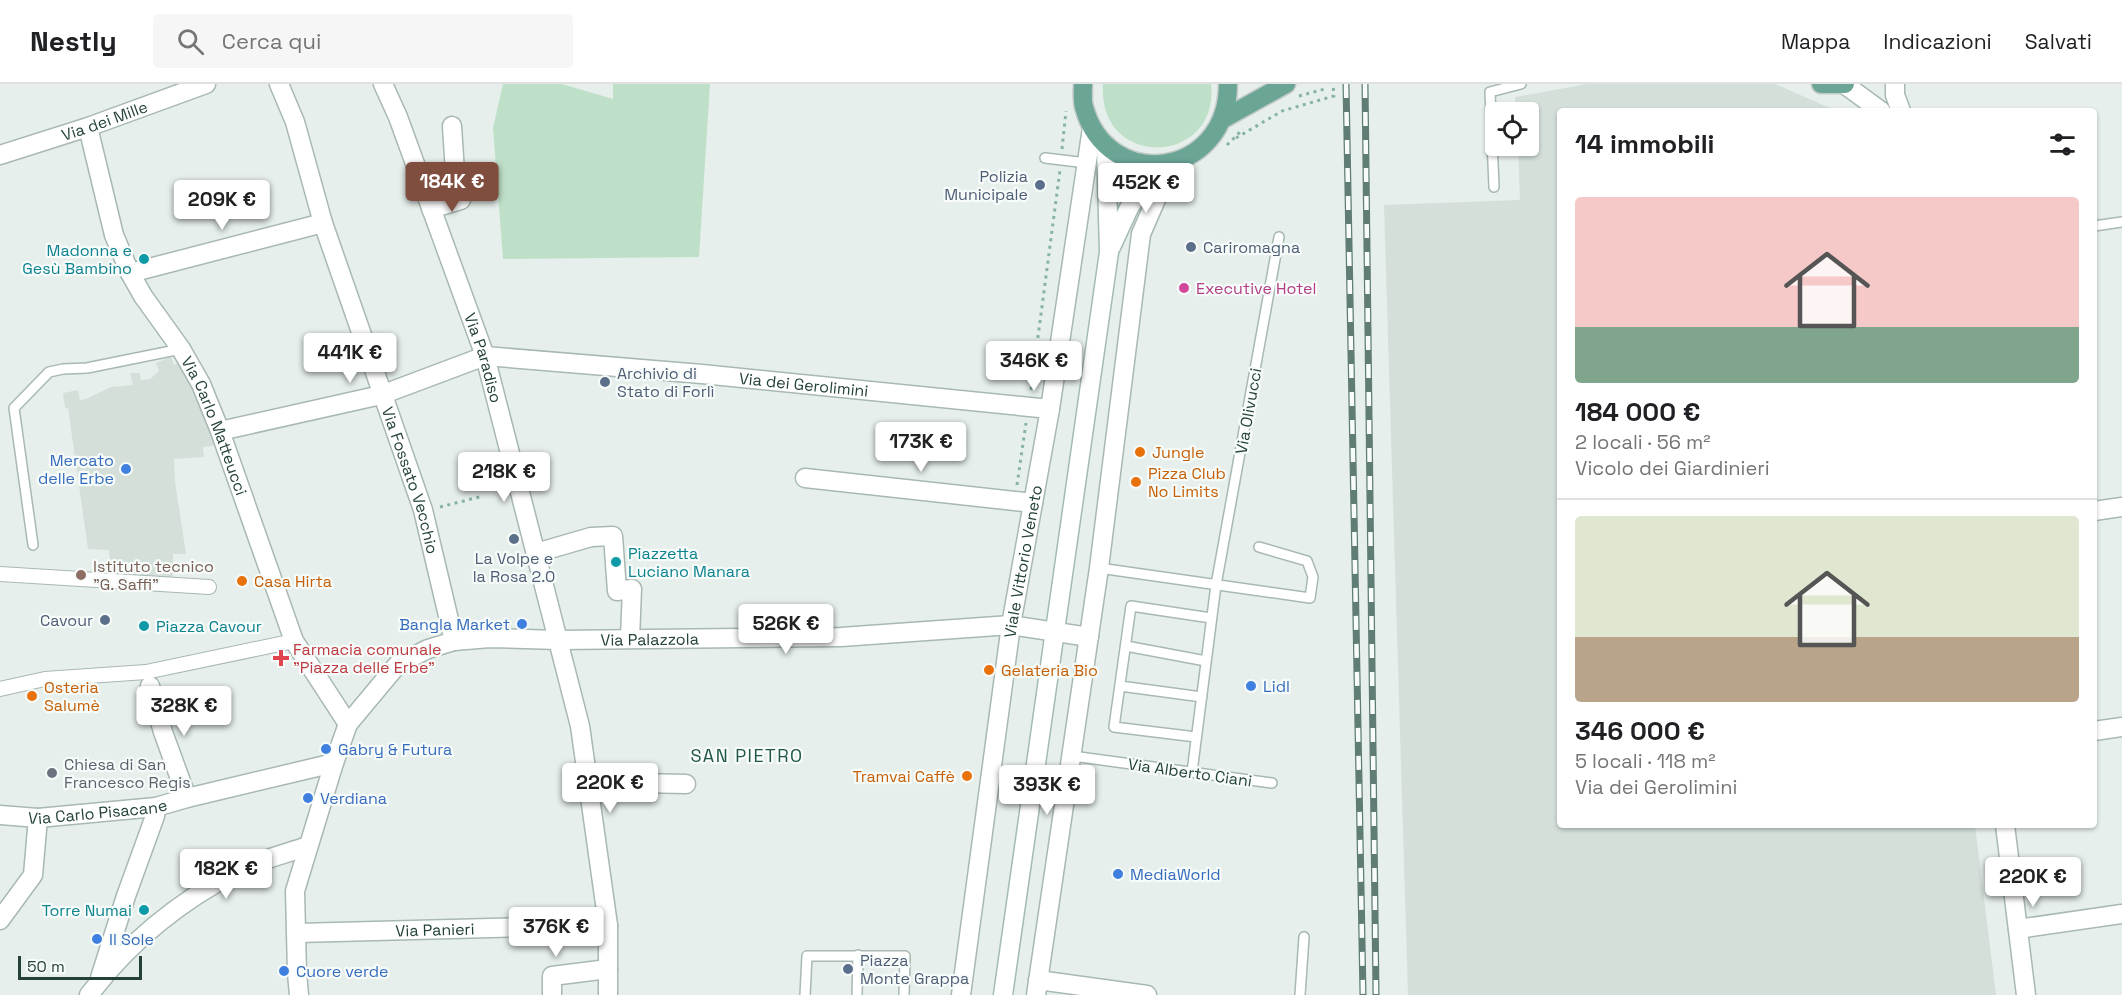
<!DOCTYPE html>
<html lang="it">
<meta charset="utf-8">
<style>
:root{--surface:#fff;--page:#f6f6f6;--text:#202124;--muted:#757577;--line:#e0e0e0;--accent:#7f4e3f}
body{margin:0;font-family:"Space Grotesk",sans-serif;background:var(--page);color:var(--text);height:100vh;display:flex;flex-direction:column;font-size:22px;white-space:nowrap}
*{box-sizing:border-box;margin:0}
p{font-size:20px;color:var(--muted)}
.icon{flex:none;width:33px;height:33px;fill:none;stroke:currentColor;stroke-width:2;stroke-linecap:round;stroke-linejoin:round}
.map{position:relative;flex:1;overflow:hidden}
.details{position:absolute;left:1557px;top:24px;width:540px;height:720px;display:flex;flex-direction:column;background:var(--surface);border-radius:6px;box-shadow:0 2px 4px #0004}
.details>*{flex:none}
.controls{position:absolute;left:1485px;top:18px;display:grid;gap:12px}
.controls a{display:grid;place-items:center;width:54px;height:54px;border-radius:6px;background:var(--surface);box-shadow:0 2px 4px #0004;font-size:30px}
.scale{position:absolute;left:18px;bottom:15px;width:124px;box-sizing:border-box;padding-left:6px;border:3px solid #24423a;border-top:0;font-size:16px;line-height:21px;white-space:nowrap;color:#24423a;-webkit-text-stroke:4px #f7fbf9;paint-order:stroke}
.price{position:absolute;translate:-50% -51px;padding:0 14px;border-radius:6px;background:#fff;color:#222;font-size:20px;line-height:39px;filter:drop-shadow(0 2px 3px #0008)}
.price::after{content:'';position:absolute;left:50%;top:36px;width:18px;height:14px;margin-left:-9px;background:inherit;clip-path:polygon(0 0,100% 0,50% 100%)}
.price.selected{background:var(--accent);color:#fff}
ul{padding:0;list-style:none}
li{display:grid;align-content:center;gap:12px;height:318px;padding:0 18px}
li+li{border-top:2px solid var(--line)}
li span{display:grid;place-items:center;height:186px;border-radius:6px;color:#555}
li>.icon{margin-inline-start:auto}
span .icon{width:108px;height:108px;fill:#fffc;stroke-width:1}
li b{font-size:26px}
h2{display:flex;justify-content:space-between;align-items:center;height:72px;padding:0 18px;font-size:26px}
header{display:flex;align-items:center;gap:36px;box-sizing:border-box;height:84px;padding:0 30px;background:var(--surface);border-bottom:2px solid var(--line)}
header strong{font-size:28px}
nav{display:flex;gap:33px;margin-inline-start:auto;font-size:21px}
.search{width:420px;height:54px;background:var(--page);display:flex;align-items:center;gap:15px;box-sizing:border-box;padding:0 21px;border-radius:6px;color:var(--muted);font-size:22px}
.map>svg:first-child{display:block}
.built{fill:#d4dfda}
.green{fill:#bfe0c8}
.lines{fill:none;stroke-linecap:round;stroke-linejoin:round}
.service-casing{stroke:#a8b8b2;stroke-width:12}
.pedestrian-casing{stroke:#a8b8b2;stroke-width:16}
.minor-casing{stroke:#a8b8b2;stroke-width:21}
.tertiary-casing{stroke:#a8b8b2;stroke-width:21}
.secondary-casing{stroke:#a4bbb3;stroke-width:21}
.primary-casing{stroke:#c2cac8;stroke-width:21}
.path{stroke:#86b3a5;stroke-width:3;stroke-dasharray:3 4.5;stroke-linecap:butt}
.service{stroke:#fff;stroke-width:9}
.pedestrian{stroke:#fff;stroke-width:14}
.minor{stroke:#fff;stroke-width:18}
.tertiary{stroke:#fff;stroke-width:18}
.secondary{stroke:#fff;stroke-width:18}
.primary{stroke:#6aa596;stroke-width:18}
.rail-casing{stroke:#5f7d75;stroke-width:7}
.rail{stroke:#f7fbf9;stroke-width:4.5;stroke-dasharray:14;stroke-linecap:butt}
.service-dot{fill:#5c6f8a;stroke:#f7fbf9;stroke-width:2}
.culture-dot{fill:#0f9aa8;stroke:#f7fbf9;stroke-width:2}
.hotel-dot{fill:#d1479c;stroke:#f7fbf9;stroke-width:2}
.food-dot{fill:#e8710a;stroke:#f7fbf9;stroke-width:2}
.shop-dot{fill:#3f7fe0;stroke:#f7fbf9;stroke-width:2}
.education-dot{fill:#8d6e63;stroke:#f7fbf9;stroke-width:2}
.health-dot{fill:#e0444e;stroke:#f7fbf9;stroke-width:2}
.worship-dot{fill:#6b7280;stroke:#f7fbf9;stroke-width:2}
.labels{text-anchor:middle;stroke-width:4.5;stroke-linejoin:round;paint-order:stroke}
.street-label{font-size:16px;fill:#24423a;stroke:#f7fbf9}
.service-label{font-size:16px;fill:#4e5e75;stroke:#f7fbf9;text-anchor:start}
.culture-label{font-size:16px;fill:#0d838f;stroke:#f7fbf9;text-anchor:end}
.hotel-label{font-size:16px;fill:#b23c85;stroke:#f7fbf9;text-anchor:start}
.food-label{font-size:16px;fill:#c56008;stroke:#f7fbf9;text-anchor:start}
.shop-label{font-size:16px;fill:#366cbe;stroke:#f7fbf9;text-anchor:start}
.education-label{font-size:16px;fill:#785e54;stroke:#f7fbf9;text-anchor:start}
.health-label{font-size:16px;fill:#be3a42;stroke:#f7fbf9;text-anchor:start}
.worship-label{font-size:16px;fill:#5b616d;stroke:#f7fbf9;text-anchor:start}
.neighbourhood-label{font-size:18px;letter-spacing:1.5px;fill:#1f5548;stroke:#f7fbf9}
</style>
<header>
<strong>Nestly</strong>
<div class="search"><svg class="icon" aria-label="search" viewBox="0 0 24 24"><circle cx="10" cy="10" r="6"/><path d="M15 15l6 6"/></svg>Cerca qui</div>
<nav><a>Mappa</a><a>Indicazioni</a><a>Salvati</a></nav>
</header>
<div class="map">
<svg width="2122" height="911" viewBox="0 0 2122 911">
<rect width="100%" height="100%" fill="#e6efeb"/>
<path class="built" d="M1587 0H1775L1837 27H1560V741H1975L1996 911H1408L1384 121 1520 116 1518 62H1528V28H1516L1515 13Z
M171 273 174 281 182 277 218 361 203 363 204 373 174 375 175 398 186 470H173V496L111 491 109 466 88 465 69 331 68 324H65L63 309 78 306 80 316 86 315 111 303 133 301 130 289H140L141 296 150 295 159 287 156 279Z"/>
<path class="green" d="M503 0H562L613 15V0H710L699 173 503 175 493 44Z
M1103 0H1211C1220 82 1097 87 1103 0Z"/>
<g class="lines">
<defs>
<path id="service" d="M1045 74 1087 79
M1494 103 1490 8 1521 0
M2094 142 2122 138
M33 461 14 324 49 288 63 285 87 284 181 265
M1099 484 1310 514 1313 493 1307 477 1259 463
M1126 562 1206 577
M1120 602 1202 613
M1196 653 1114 643 1131 522 1211 534
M1072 672 1272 699
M1192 688 1216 501 1279 153
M805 911 807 872H905L904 911
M857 911 858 871
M1300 911 1304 853"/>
<path id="pedestrian" d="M0 490 209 503
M0 605 45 595 146 588 294 557"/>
<g id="minor">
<path id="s1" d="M279 0 295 38 323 139 423 426 454 557"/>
<path id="s2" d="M383 0 398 33 485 272 580 642 608 841V911"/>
<path id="s3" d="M88 43 114 151 130 189 143 212 181 265 201 300 220 347 294 557 348 640"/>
<path id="s4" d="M0 71 88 43 206 0"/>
<path d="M431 125 461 116 455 88 452 42"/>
<path d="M130 189 323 139"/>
<path id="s5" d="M220 347 381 311 485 272 702 290 1050 325"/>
<path d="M805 394 1033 419"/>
<path d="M2094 427 2122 423"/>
<path d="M536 469 591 453 613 452 617 507 632 505 630 554"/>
<path d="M150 602 163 648 187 714"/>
<path d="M2094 647 2122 643"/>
<path d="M587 698 686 700"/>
<path id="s6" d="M0 731 38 734 156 723 187 714 334 679"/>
<path d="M0 836 33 791 38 734"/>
<path d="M2018 845 2122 830"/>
<path id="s7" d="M297 849 608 841"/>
<path d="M100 894 126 812 155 732 156 723"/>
<path d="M1038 896 1147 911"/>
<path d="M89 911C128 859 180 817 238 787 259 776 285 770 308 762"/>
<path id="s8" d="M299 911 297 889 295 807 334 679 348 640 398 580 428 565 454 557 490 554 559 556 841 553 1011 541 1089 553"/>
<path d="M552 911V892L608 885"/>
<path id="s9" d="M961 911 1011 541 1050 325 1092 44"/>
<path d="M1036 911 1099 484 1141 150 1167 90 1178 77"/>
</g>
<path id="tertiary" d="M1844 0 1881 27
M1895 0V11L1901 27
M2005 741 2026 911"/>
<path id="secondary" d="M1111 163 1129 124 1142 103 1162 80
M1003 911 1109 168 1106 61"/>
<path id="primary" d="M1083 0C1083 7 1082 16 1084 23 1107 109 1228 95 1228 0
M1821 0H1845
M1223 35 1286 0"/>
</defs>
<use href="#service" class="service-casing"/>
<use href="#pedestrian" class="pedestrian-casing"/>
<use href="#minor" class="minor-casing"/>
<use href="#tertiary" class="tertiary-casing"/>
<use href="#secondary" class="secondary-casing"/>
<use href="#primary" class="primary-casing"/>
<path class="path" d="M1299 12 1325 5
M1236 54 1282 27 1334 12 1333 0
M1227 61 1243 45
M1062 65 1066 27
M1031 306 1060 86
M1017 401 1026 339
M440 423 483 412"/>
<use href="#service" class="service"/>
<use href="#pedestrian" class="pedestrian"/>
<use href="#minor" class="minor"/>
<use href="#tertiary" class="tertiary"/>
<use href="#secondary" class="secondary"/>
<use href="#primary" class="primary"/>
<defs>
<path id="rail" d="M1346 0 1363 911
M1365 0 1376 911"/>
</defs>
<use href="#rail" class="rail-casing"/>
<use href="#rail" class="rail"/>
</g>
<g class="service-dot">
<circle cx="1040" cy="101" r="6"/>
<circle cx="1191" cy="163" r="6"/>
<circle cx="605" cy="298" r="6"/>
<circle cx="514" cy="455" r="6"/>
<circle cx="105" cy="536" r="6"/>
<circle cx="848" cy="885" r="6"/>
</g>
<g class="culture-dot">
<circle cx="144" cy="175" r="6"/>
<circle cx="616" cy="478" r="6"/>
<circle cx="144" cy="542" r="6"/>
<circle cx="144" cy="826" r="6"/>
</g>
<circle class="hotel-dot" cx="1184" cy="204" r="6"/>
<g class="food-dot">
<circle cx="1140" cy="368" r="6"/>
<circle cx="1136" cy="398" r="6"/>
<circle cx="242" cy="497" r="6"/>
<circle cx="989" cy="586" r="6"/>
<circle cx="32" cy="612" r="6"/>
<circle cx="967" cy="692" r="6"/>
</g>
<g class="shop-dot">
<circle cx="126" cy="385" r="6"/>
<circle cx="522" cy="540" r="6"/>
<circle cx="1251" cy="602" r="6"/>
<circle cx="326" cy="665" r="6"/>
<circle cx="308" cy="714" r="6"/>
<circle cx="1118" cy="790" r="6"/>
<circle cx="97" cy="855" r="6"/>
<circle cx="284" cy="887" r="6"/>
</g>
<circle class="education-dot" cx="81" cy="491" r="6"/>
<path class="health-dot" d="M278 565h6v6h6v6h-6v6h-6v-6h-6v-6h6z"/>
<circle class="worship-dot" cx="52" cy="689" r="6"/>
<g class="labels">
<g class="street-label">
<text dy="6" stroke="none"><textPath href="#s4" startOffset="110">Via dei Mille</textPath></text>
<text dy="6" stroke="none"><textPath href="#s2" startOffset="292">Via Paradiso</textPath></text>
<text dy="6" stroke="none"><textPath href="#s5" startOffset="596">Via dei Gerolimini</textPath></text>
<text transform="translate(1248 327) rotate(-80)" y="6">Via Olivucci</text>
<text dy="6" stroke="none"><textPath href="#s3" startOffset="328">Via Carlo Matteucci</textPath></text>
<text dy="6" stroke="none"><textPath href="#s1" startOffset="418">Via Fossato Vecchio</textPath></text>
<text dy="6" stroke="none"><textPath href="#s9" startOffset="438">Viale Vittorio Veneto</textPath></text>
<text dy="6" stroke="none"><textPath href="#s8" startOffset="614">Via Palazzola</textPath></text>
<text transform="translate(1190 688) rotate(8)" y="6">Via Alberto Ciani</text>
<text dy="6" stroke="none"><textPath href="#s6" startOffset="98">Via Carlo Pisacane</textPath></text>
<text dy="6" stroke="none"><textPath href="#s7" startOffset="138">Via Panieri</textPath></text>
</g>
<g class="service-label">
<text x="1028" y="98" text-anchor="end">Polizia<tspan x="1028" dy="18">Municipale</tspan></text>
<text x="1203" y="169">Cariromagna</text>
<text x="617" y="295">Archivio di<tspan x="617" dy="18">Stato di Forlì</tspan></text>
<text x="514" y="480" text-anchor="middle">La Volpe e<tspan x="514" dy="18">la Rosa 2.0</tspan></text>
<text x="93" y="542" text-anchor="end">Cavour</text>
<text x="860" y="882">Piazza<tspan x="860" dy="18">Monte Grappa</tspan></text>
</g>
<g class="culture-label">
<text x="132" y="172">Madonna e<tspan x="132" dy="18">Gesù Bambino</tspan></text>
<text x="628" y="475" text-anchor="start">Piazzetta<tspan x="628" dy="18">Luciano Manara</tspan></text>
<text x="156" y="548" text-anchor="start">Piazza Cavour</text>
<text x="132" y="832">Torre Numai</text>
</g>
<g class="hotel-label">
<text x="1196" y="210">Executive Hotel</text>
</g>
<g class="food-label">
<text x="1152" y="374">Jungle</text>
<text x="1148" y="395">Pizza Club<tspan x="1148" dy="18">No Limits</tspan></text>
<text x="254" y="503">Casa Hirta</text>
<text x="1001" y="592">Gelateria Bio</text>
<text x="44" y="609">Osteria<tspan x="44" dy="18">Salumè</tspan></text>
<text x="955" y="698" text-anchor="end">Tramvai Caffè</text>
</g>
<g class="shop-label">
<text x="114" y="382" text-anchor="end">Mercato<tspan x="114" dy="18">delle Erbe</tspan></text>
<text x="510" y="546" text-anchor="end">Bangla Market</text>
<text x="1263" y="608">Lidl</text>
<text x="338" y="671">Gabry &amp; Futura</text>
<text x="320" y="720">Verdiana</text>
<text x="1130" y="796">MediaWorld</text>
<text x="109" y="861">Il Sole</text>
<text x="296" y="893">Cuore verde</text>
</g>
<g class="education-label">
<text x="93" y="488">Istituto tecnico<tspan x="93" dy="18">"G. Saffi"</tspan></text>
</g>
<g class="health-label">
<text x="293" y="571">Farmacia comunale<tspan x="293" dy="18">"Piazza delle Erbe"</tspan></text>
</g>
<g class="worship-label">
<text x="64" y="686">Chiesa di San<tspan x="64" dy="18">Francesco Regis</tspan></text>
</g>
<g class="neighbourhood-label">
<text x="747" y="678">SAN PIETRO</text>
</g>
</g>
</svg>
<div class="controls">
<a><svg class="icon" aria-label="locate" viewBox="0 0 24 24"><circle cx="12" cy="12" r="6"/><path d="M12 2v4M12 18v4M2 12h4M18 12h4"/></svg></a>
</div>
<div class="scale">50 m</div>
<b class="price selected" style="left:452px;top:129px">184K €</b>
<b class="price" style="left:1146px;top:130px">452K €</b>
<b class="price" style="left:222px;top:147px">209K €</b>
<b class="price" style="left:350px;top:300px">441K €</b>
<b class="price" style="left:1034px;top:308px">346K €</b>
<b class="price" style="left:921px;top:389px">173K €</b>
<b class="price" style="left:504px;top:419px">218K €</b>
<b class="price" style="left:786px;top:571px">526K €</b>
<b class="price" style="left:184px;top:653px">328K €</b>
<b class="price" style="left:610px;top:730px">220K €</b>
<b class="price" style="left:1047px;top:732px">393K €</b>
<b class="price" style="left:226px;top:816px">182K €</b>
<b class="price" style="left:2033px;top:824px">220K €</b>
<b class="price" style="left:556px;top:874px">376K €</b>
<section class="details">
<h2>14 immobili<svg class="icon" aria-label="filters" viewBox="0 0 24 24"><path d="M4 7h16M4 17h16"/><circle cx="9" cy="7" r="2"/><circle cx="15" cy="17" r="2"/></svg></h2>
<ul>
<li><span style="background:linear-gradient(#f6c9c9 70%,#7fa58c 0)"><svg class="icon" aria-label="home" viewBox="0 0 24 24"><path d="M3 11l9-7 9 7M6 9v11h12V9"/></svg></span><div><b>184 000 €</b><p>2 locali · 56 m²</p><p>Vicolo dei Giardinieri</p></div></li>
<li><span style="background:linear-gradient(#dfe7d0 65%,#b9a48a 0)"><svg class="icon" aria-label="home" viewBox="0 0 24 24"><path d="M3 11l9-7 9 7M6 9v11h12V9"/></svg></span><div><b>346 000 €</b><p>5 locali · 118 m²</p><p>Via dei Gerolimini</p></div></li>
</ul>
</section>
</div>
